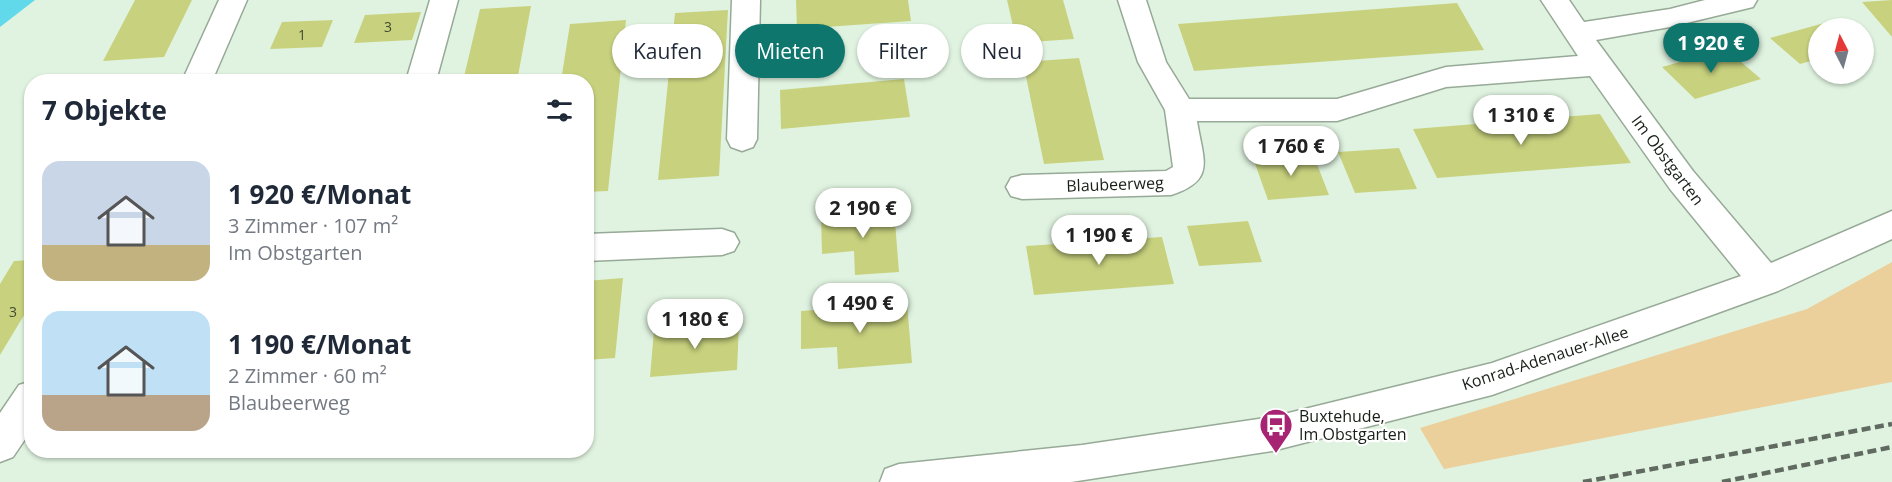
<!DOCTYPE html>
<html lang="de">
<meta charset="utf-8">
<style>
:root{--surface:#fff;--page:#f6f6f7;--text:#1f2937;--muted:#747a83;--accent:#0f766e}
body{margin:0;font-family:"Open Sans",sans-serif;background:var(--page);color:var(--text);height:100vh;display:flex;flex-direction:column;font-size:22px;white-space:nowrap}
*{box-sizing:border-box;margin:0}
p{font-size:20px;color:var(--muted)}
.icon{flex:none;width:33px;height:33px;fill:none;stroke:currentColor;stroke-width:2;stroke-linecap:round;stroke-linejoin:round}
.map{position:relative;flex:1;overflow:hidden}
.side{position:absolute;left:24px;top:74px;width:570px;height:384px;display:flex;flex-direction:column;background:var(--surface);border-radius:24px;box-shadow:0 2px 4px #0004}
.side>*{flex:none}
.top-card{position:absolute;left:612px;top:24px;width:570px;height:54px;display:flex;gap:12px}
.needle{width:39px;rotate:354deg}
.buttons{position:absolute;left:1808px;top:18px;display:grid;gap:12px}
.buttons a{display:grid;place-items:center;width:66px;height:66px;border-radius:50%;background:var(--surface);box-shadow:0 2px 4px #0004;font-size:30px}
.price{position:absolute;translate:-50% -51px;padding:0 14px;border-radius:21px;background:#fff;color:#222;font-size:20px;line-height:39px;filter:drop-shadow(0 2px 3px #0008)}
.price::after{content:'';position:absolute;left:50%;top:36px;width:18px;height:14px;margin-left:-9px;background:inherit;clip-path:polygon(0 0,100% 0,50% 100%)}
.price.current{background:var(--accent);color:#fff}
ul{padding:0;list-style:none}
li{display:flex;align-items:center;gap:18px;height:150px;padding:0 18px}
li span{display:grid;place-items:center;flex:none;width:168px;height:120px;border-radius:18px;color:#555}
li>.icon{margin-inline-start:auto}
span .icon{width:72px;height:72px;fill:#fffc;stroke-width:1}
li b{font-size:26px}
h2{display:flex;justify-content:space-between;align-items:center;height:72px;padding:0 18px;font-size:26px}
.tag{padding:0 21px;border-radius:27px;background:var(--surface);box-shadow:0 2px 4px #0004;font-size:21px;line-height:54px}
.tag.current{background:var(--accent);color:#fff}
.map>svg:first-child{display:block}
.green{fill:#ebd09b}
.water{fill:#62d9ea}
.building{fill:#c8d27e}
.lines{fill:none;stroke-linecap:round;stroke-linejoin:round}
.minor-casing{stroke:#97a997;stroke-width:3}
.minor{fill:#fff;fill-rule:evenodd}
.rail{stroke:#606a60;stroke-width:4.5;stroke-dasharray:9 4.5;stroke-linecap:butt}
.labels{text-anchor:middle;stroke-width:4.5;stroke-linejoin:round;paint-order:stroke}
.number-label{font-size:14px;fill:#444b32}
.street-label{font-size:16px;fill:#181e18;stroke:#fff}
.poi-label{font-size:16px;fill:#181e18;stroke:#fff;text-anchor:start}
</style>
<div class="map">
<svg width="1892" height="482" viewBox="0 0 1892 482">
<rect width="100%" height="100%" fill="#e0f3e0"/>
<path class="green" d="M1892 262V382L1444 469 1420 428 1807 309Z"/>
<path class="water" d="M0 0H35L0 27Z"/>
<path class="building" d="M135 0H192L164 57 103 61Z
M796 0H908L911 21 797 29Z
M1007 0H1063L1074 39 1017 43Z
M1892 0V37L1862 2Z
M1457 3 1484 50 1194 71 1178 24Z
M531 6 517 81H463L480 9Z
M728 10 719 176 658 180 675 13Z
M421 12 412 40 354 43 365 15Z
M333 20 322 47 270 49 282 22Z
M626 20 608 191 586 192V81H561L570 24Z
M1828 22 1835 28H1818V59L1800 64 1770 38Z
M1726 49 1761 79 1695 99 1662 67Z
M1079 58 1104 160 1044 164 1023 62Z
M156 75 153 81H95V79Z
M904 79 910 117 781 129 780 90Z
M1600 114 1631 163 1437 178 1413 129Z
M1399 148 1417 189 1355 193 1338 152Z
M1313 154 1329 195 1268 200 1253 158Z
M894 209 899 272 855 275 854 251 822 254 821 214Z
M1248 221 1262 262 1199 266 1187 226Z
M1162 237 1174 284 1034 295 1026 246Z
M32 260V302L0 355V284L14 261Z
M623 278 615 358 586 360V281Z
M907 303 912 363 838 369 837 347 801 349V311Z
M739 324 737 370 650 377 654 330Z"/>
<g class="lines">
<defs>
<path id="minor" d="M219 0H247L212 81H182Z
M430 0H458L436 81H406Z
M732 0H760L757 139 753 147 742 151 731 147 727 139Z
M1118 0H1146L1166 62 1189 99H1337L1446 67 1578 56 1541 0H1569L1584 22 1670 9 1705 0H1757L1753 7 1670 27 1596 40 1693 171 1771 263 1892 211V239L1778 291 1492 395 1272 451 1071 482H880L885 469 899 464 1082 445 1272 417 1492 363 1741 276 1670 189 1590 76 1446 87 1337 121H1197C1203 160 1217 180 1171 195L1022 199 1011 196 1006 187 1011 178 1022 175 1166 171 1173 167 1165 110 1138 62Z
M722 229 734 233 739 242 734 251 722 255 586 261V234Z
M32 381V429L13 457 0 462V413L19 385Z"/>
</defs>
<use href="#minor" class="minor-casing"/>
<use href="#minor" class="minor"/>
<path class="rail" d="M1583 482 1892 424
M1722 482 1892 447"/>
</g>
<defs>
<symbol id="bus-pin" viewBox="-11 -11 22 30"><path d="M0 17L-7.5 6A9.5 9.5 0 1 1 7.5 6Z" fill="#a72472" stroke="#fff"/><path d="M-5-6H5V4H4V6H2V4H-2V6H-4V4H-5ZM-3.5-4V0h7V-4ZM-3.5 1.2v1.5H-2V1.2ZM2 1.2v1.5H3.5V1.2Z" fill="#fff"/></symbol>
</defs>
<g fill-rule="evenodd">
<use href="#bus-pin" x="1257" y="406" width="38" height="52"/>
</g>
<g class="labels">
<g class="number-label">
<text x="388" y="32">3</text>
<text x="302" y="40">1</text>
<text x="13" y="317">3</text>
</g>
<g class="street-label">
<text transform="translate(1668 160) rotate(53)" y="6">Im Obstgarten</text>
<text transform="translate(1115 184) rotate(-2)" y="6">Blaubeerweg</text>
<text transform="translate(1545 358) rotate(-18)" y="6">Konrad-Adenauer-Allee</text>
</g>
<g class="poi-label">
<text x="1299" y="422">Buxtehude,<tspan x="1299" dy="18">Im Obstgarten</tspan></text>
</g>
</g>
</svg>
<div class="buttons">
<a><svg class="needle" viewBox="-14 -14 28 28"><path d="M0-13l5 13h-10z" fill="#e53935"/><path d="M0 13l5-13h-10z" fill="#747a83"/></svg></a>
</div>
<b class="price current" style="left:1711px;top:74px">1 920 €</b>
<b class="price" style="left:1521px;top:146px">1 310 €</b>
<b class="price" style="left:1291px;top:177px">1 760 €</b>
<b class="price" style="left:863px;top:239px">2 190 €</b>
<b class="price" style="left:1099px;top:266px">1 190 €</b>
<b class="price" style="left:860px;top:334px">1 490 €</b>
<b class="price" style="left:695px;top:350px">1 180 €</b>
<div class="top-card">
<a class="tag">Kaufen</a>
<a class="tag current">Mieten</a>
<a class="tag">Filter</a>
<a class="tag">Neu</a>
</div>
<section class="side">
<h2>7 Objekte<svg class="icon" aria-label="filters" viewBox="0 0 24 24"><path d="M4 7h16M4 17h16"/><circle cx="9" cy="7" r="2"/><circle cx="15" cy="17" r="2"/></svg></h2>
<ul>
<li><span style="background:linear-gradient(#c9d6e8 70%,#c2b280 0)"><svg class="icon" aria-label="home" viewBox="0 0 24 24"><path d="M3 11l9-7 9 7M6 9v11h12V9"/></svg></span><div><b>1 920 €/Monat</b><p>3 Zimmer · 107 m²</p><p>Im Obstgarten</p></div></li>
<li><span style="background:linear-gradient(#bfe0f5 70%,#b9a48a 0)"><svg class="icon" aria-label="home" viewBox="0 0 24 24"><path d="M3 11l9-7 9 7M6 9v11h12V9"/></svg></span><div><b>1 190 €/Monat</b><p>2 Zimmer · 60 m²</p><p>Blaubeerweg</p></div></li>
</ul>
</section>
</div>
